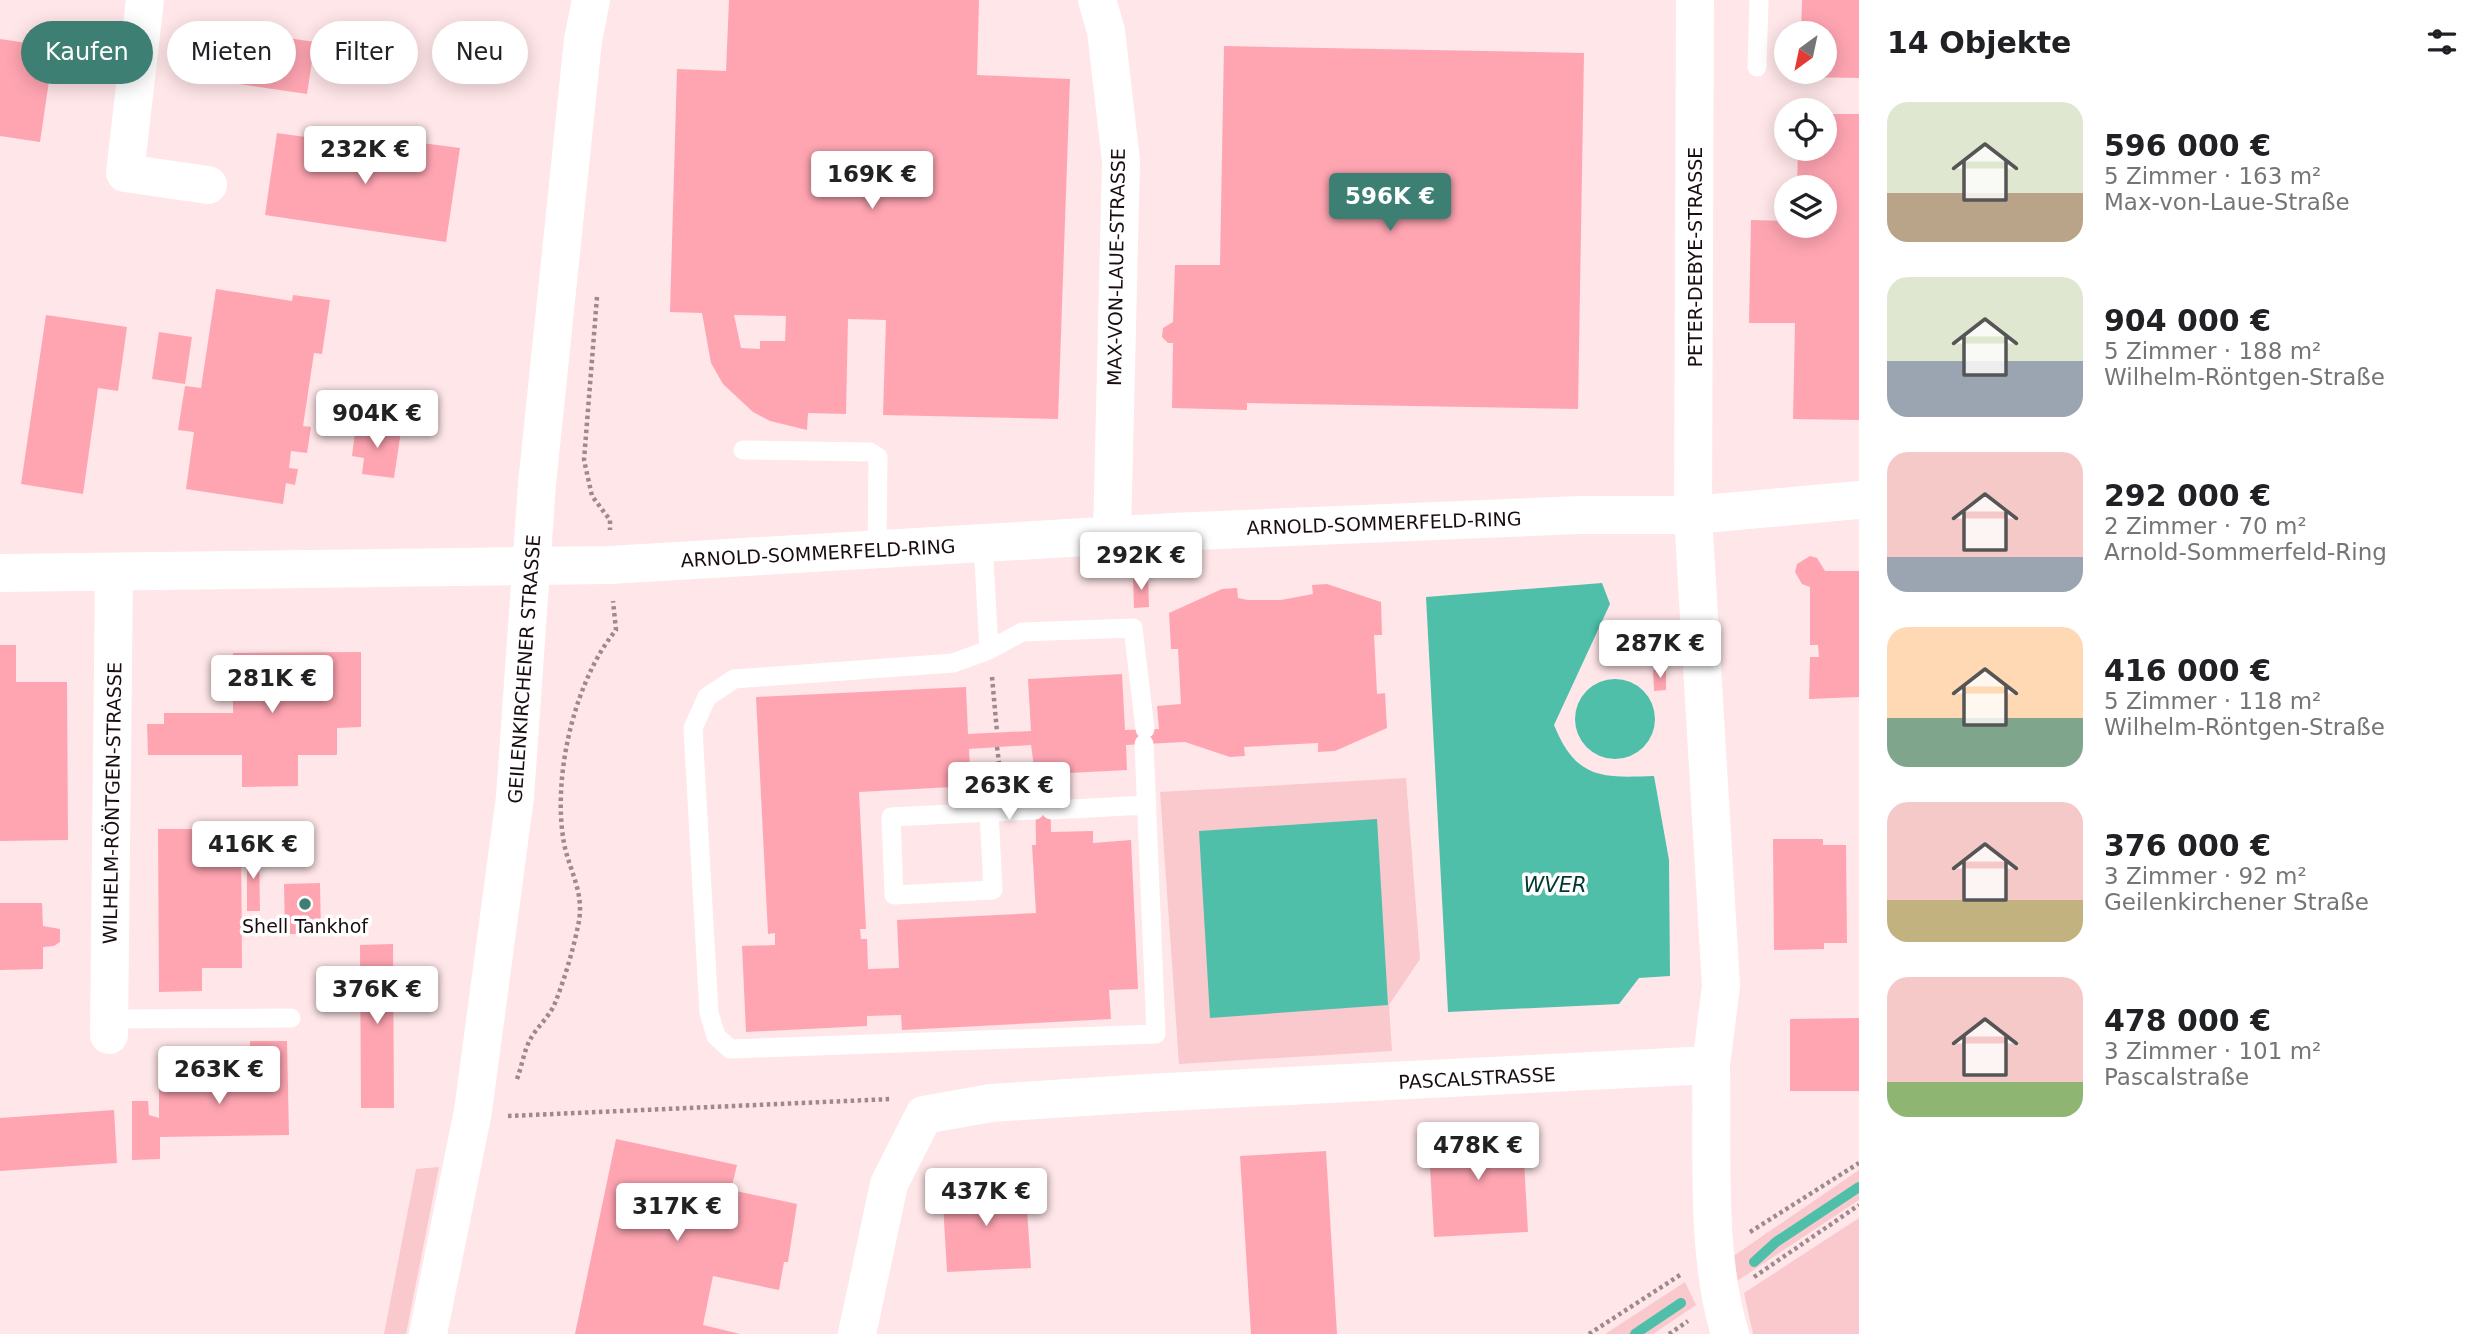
<!DOCTYPE html>
<html lang="de">
<meta charset="utf-8">
<style>
:root{--surface:#fff;--page:#f6f6f6;--text:#202124;--muted:#757577;--accent:#3d8073}
body{margin:0;font-family:"DejaVu Sans",sans-serif;background:var(--page);color:var(--text);height:100vh;display:flex;flex-direction:column;font-size:26px;white-space:nowrap}
*{box-sizing:border-box;margin:0}
p{font-size:23px;color:var(--muted)}
.icon{flex:none;width:38px;height:38px;fill:none;stroke:currentColor;stroke-width:2;stroke-linecap:round;stroke-linejoin:round}
.map{position:relative;flex:1;overflow:hidden}
.sheet{display:flex;flex-direction:column;background:var(--surface);width:630px}
.sheet>*{flex:none}
.guide{position:absolute;left:21px;top:21px;width:665px;height:63px;display:flex;gap:14px}
.needle{width:46px;rotate:213deg}
.controls{position:absolute;left:1774px;top:21px;display:grid;gap:14px}
.controls a{display:grid;place-items:center;width:63px;height:63px;border-radius:50%;background:var(--surface);box-shadow:0 4px 18px #0003;font-size:35px}
.price{position:absolute;translate:-50% -60px;padding:0 16px;border-radius:7px;background:#fff;color:#222;font-size:23px;line-height:46px;filter:drop-shadow(0 2px 4px #0008)}
.price::after{content:'';position:absolute;left:50%;top:42px;width:21px;height:16px;margin-left:-10px;background:inherit;clip-path:polygon(0 0,100% 0,50% 100%)}
.price.active{background:var(--accent);color:#fff}
ul{padding:0;list-style:none}
li{display:flex;align-items:center;gap:21px;height:175px;padding:0 28px}
li span{display:grid;place-items:center;flex:none;width:196px;height:140px;border-radius:21px;color:#555}
li>.icon{margin-inline-start:auto}
span .icon{width:84px;height:84px;fill:#fffc;stroke-width:1}
li b{font-size:30px}
h2{display:flex;justify-content:space-between;align-items:center;height:84px;padding:0 28px;font-size:30px}
.pill{padding:0 24px;border-radius:32px;background:var(--surface);box-shadow:0 4px 18px #0003;font-size:24px;line-height:63px}
.pill.active{background:var(--accent);color:#fff}
main{display:flex;flex:1;min-height:0}
.map>svg:first-child{display:block}
.green{fill:#f9c9ce}
.water{fill:#4fbfaa}
.lines{fill:none;stroke-linecap:round;stroke-linejoin:round}
.stream{stroke:#4fbfaa;stroke-width:10}
.building{fill:#ffa5b2;fill-rule:evenodd}
.path{stroke:#9e8a8c;stroke-width:4.5;stroke-dasharray:3.5 3.5;stroke-linecap:butt}
.service{stroke:#fff;stroke-width:19}
.minor{stroke:#fff;stroke-width:38}
.tertiary{stroke:#fff;stroke-width:38}
.poi-dot{fill:#3d8073;stroke:#fff;stroke-width:2.5}
.labels{text-anchor:middle;stroke-width:7;stroke-linejoin:round;paint-order:stroke}
.street-label{font-size:19px;fill:#1a0d0f;stroke:#fff}
.poi-label{font-size:19px;fill:#1a0d0f;stroke:#fff}
.water-label{font-size:21px;font-style:italic;fill:#01372e;stroke:#fff}
</style>
<main>
<div class="map">
<svg width="1859" height="1334" viewBox="0 0 1859 1334">
<rect width="100%" height="100%" fill="#ffe6e8"/>
<path class="green" d="M1406 778 1420 959 1389 1005 1392 1051 1179 1064 1160 792Z
M439 1167 406 1334H384L416 1169Z
M1859 1170V1200L1734 1283 1732 1257Z
M1859 1218V1334H1753L1744 1293Z
M1685 1282 1696 1305 1653 1334H1605Z"/>
<path class="water" d="M1602 583 1610 604 1554 725C1576 779 1601 778 1654 776L1669 860 1670 976 1639 978 1619 1004 1448 1012 1426 597Z
M1575 719a40 40 0 1 1 80 0a40 40 0 1 1-80 0Z
M1377 819 1388 1005 1210 1018 1199 831Z"/>
<g class="lines">
<path class="stream" d="M1754 1262 1776 1242 1859 1187
M1635 1334 1681 1303"/>
</g>
<path class="building" d="M729 0H979L977 75 1070 79 1058 419 883 415 886 320 848 319 846 414 808 413 807 430 770 421 753 412 723 384 711 363 702 313 670 312 677 69 726 71ZM734 315 786 316 785 341H760V349L741 348Z
M1802 0H1859V78L1800 77V72H1825V33H1801Z
M219 28 315 42 307 94 212 80Z
M0 39 54 47 40 142 0 136Z
M1224 46 1584 53 1578 409 1247 403V410L1172 408 1173 343H1168L1162 337 1163 328 1173 322 1175 265H1220Z
M1825 114H1859V420L1793 419 1795 323H1749L1751 220 1787 221V226H1825V187H1797L1798 149H1825Z
M277 133 398 150 399 140 460 148 446 242 265 215Z
M216 289 292 301 293 295 330 300 322 354 314 353 303 426 311 427 307 453 291 451 289 468 298 469 295 485 286 483 283 504 186 489 194 432 178 430 185 386 201 388Z
M46 315 127 327 118 391 98 388 83 494 21 484Z
M159 332 192 337 185 384 152 379Z
M356 425 401 431 394 478 362 474 364 458 352 456Z
M1810 556 1817 558 1825 571H1859V697L1809 699 1810 657H1819L1818 645H1810V587L1802 584 1795 572 1797 564Z
M1148 576 1149 607 1134 608 1133 577Z
M1327 584 1381 602 1382 635H1374L1377 694 1385 693 1387 728 1335 751 1318 752V743L1244 747 1245 756 1230 757 1185 742 1126 745 1127 770 1050 774 1051 832 1093 831V843L1131 840 1138 989 1109 990 1111 1019 902 1030 901 1015 867 1016V1026L746 1032 742 946 775 945V933L768 934 756 697 966 687 968 734 1031 731 1028 679 1122 674 1125 730 1159 729 1157 706 1181 704 1178 649H1171L1169 613 1222 589 1237 588 1238 598 1248 600H1281L1313 594 1312 585ZM1031 745 1035 774 1036 845H1032L1036 913 897 920 899 968 868 969 867 939H861L860 929H866L859 792 971 786 969 749Z
M0 645H16V682H67L68 840 0 841Z
M361 652V727L337 728V755H298V786L242 787V755H148L147 724H164V713H233V653Z
M1666 669V690L1654 691 1653 670Z
M158 829H241L242 968H202V991L159 992Z
M1773 839H1823V845H1846L1847 943H1824V949L1774 950Z
M247 851H259L260 911H247Z
M320 883 321 934H285L284 884Z
M0 903H42L43 926 60 929V942L54 946 43 947V969L0 970Z
M393 944 394 1108H361L360 945Z
M1859 1018V1091H1790V1019Z
M250 1041H287L289 1135 160 1137V1159L132 1160V1101H148L149 1115 159 1118V1083L229 1082 230 1087 251 1086Z
M114 1110 117 1163 0 1171V1118Z
M1522 1126 1528 1232 1434 1237 1428 1132 1471 1129V1134H1480L1479 1129Z
M616 1139 737 1165 731 1190 797 1204 788 1262H784L779 1290 713 1276 703 1325 740 1334H575Z
M1326 1151 1337 1334H1251L1240 1156Z
M1025 1181 1031 1268 947 1272 942 1186 972 1184V1195L996 1193V1183Z"/>
<g class="lines">
<path class="path" d="M597 297 584 460 592 496 610 520V530
M992 677 997 732
M997 747 1002 786
M517 1079C522 1066 524 1050 531 1038 538 1026 550 1016 555 1003 565 978 574 947 579 921 584 891 569 870 564 843 552 778 574 681 616 630L613 601
M508 1116 891 1099
M1750 1232 1859 1163
M1754 1277 1859 1205
M1589 1334 1680 1275
M1669 1334 1688 1321"/>
<path class="service" d="M1757 67 1759 0
M743 450 870 452 878 457 877 551
M983 544 989 650 953 663 734 679 707 697 693 728 709 1013 716 1036 730 1049 1156 1034 1144 744
M989 650 1022 632 1133 628 1145 729
M1051 810 1147 805
M989 812 993 890 894 895 891 817 1035 810
M109 1019 291 1018"/>
<path class="minor" d="M145 0 125 173 208 185
M1097 0 1106 31 1121 161 1112 535
M0 573 609 565 1171 532 1580 515H1693L1859 500
M109 1035 114 572
M1711 1065C1713 1150 1705 1253 1730 1334
M857 1334 889 1184 924 1115 991 1103 1147 1093 1711 1065 1721 986 1693 515 1695 0"/>
<path class="tertiary" d="M428 1334 473 1111 515 797 537 484 583 40 591 0"/>
</g>
<circle class="poi-dot" cx="305" cy="904" r="7"/>
<g class="labels">
<g class="street-label">
<text transform="translate(1695 257) rotate(-90)" y="7">PETER-DEBYE-STRASSE</text>
<text transform="translate(1116 267) rotate(-89)" y="7">MAX-VON-LAUE-STRASSE</text>
<text transform="translate(1384 523) rotate(-2)" y="7">ARNOLD-SOMMERFELD-RING</text>
<text transform="translate(818 553) rotate(-3)" y="7">ARNOLD-SOMMERFELD-RING</text>
<text transform="translate(524 669) rotate(-86)" y="7">GEILENKIRCHENER STRASSE</text>
<text transform="translate(112 803) rotate(-89)" y="7">WILHELM-RÖNTGEN-STRASSE</text>
<text transform="translate(1477 1078) rotate(-3)" y="7">PASCALSTRASSE</text>
</g>
<g class="poi-label">
<text x="305" y="933">Shell Tankhof</text>
</g>
<g class="water-label">
<text x="1555" y="892">WVER</text>
</g>
</g>
</svg>
<div class="controls">
<a><svg class="needle" viewBox="-14 -14 28 28"><path d="M0-13l5 13h-10z" fill="#e53935"/><path d="M0 13l5-13h-10z" fill="#757577"/></svg></a>
<a><svg class="icon" aria-label="locate" viewBox="0 0 24 24"><circle cx="12" cy="12" r="6"/><path d="M12 2v4M12 18v4M2 12h4M18 12h4"/></svg></a>
<a><svg class="icon" aria-label="layers" viewBox="0 0 24 24"><path d="M12 4l9 5-9 5-9-5zM3 14l9 5 9-5"/></svg></a>
</div>
<b class="price" style="left:365px;top:186px">232K €</b>
<b class="price" style="left:872px;top:211px">169K €</b>
<b class="price active" style="left:1390px;top:233px">596K €</b>
<b class="price" style="left:377px;top:450px">904K €</b>
<b class="price" style="left:1141px;top:592px">292K €</b>
<b class="price" style="left:1660px;top:680px">287K €</b>
<b class="price" style="left:272px;top:715px">281K €</b>
<b class="price" style="left:1009px;top:822px">263K €</b>
<b class="price" style="left:253px;top:881px">416K €</b>
<b class="price" style="left:377px;top:1026px">376K €</b>
<b class="price" style="left:219px;top:1106px">263K €</b>
<b class="price" style="left:1478px;top:1182px">478K €</b>
<b class="price" style="left:986px;top:1228px">437K €</b>
<b class="price" style="left:677px;top:1243px">317K €</b>
<div class="guide">
<a class="pill active">Kaufen</a>
<a class="pill">Mieten</a>
<a class="pill">Filter</a>
<a class="pill">Neu</a>
</div>
</div>
<section class="sheet">
<h2>14 Objekte<svg class="icon" aria-label="filters" viewBox="0 0 24 24"><path d="M4 7h16M4 17h16"/><circle cx="9" cy="7" r="2"/><circle cx="15" cy="17" r="2"/></svg></h2>
<ul>
<li><span style="background:linear-gradient(#dfe7d0 65%,#b9a48a 0)"><svg class="icon" aria-label="home" viewBox="0 0 24 24"><path d="M3 11l9-7 9 7M6 9v11h12V9"/></svg></span><div><b>596 000 €</b><p>5 Zimmer · 163 m²</p><p>Max-von-Laue-Straße</p></div></li>
<li><span style="background:linear-gradient(#dfe7d0 60%,#9aa5b1 0)"><svg class="icon" aria-label="home" viewBox="0 0 24 24"><path d="M3 11l9-7 9 7M6 9v11h12V9"/></svg></span><div><b>904 000 €</b><p>5 Zimmer · 188 m²</p><p>Wilhelm-Röntgen-Straße</p></div></li>
<li><span style="background:linear-gradient(#f6c9c9 75%,#9aa5b1 0)"><svg class="icon" aria-label="home" viewBox="0 0 24 24"><path d="M3 11l9-7 9 7M6 9v11h12V9"/></svg></span><div><b>292 000 €</b><p>2 Zimmer · 70 m²</p><p>Arnold-Sommerfeld-Ring</p></div></li>
<li><span style="background:linear-gradient(#ffd9b3 65%,#7fa58c 0)"><svg class="icon" aria-label="home" viewBox="0 0 24 24"><path d="M3 11l9-7 9 7M6 9v11h12V9"/></svg></span><div><b>416 000 €</b><p>5 Zimmer · 118 m²</p><p>Wilhelm-Röntgen-Straße</p></div></li>
<li><span style="background:linear-gradient(#f6c9c9 70%,#c2b280 0)"><svg class="icon" aria-label="home" viewBox="0 0 24 24"><path d="M3 11l9-7 9 7M6 9v11h12V9"/></svg></span><div><b>376 000 €</b><p>3 Zimmer · 92 m²</p><p>Geilenkirchener Straße</p></div></li>
<li><span style="background:linear-gradient(#f6c9c9 75%,#8fb573 0)"><svg class="icon" aria-label="home" viewBox="0 0 24 24"><path d="M3 11l9-7 9 7M6 9v11h12V9"/></svg></span><div><b>478 000 €</b><p>3 Zimmer · 101 m²</p><p>Pascalstraße</p></div></li>
</ul>
</section>
</main>
